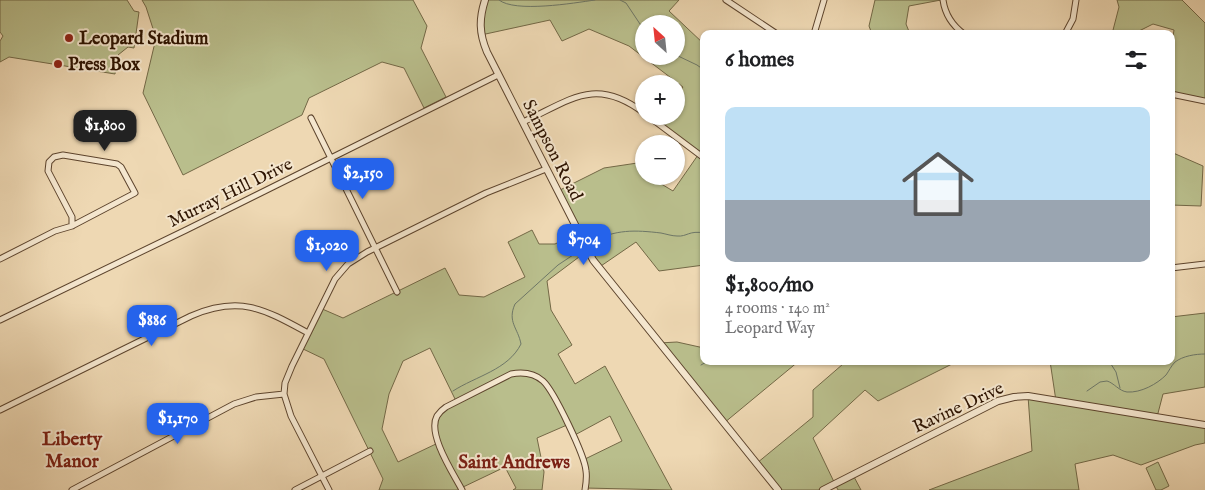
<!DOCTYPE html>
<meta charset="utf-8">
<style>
:root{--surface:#fff;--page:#f2f2f2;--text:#202124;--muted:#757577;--line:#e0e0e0;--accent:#2563eb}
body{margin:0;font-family:"IM FELL English",serif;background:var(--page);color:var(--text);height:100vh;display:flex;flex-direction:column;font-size:19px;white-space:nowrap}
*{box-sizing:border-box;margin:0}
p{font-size:16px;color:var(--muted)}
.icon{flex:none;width:28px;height:28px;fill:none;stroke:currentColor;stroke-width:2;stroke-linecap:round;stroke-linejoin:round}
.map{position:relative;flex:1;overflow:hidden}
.details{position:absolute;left:700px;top:30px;width:475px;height:335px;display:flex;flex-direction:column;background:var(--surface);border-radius:10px;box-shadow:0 1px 4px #0004}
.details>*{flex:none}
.needle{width:32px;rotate:333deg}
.tools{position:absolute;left:635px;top:15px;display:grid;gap:10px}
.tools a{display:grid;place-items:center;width:50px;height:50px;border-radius:50%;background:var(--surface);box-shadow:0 1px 4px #0004;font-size:25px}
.price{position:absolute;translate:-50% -42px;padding:0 11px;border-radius:10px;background:var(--accent);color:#fff;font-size:16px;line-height:32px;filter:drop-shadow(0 1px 2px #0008)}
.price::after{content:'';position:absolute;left:50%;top:30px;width:15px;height:11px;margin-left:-8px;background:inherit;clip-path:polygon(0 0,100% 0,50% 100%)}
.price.active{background:#222;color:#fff}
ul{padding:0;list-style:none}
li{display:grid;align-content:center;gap:10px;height:265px;padding:0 25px}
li+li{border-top:1px solid var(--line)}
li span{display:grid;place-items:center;height:155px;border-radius:10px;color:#555}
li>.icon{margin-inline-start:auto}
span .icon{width:90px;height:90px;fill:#fffc;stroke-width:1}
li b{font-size:21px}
h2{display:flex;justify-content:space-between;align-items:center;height:60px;padding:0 25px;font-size:21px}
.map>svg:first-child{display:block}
.green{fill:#b9be8c;stroke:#736846;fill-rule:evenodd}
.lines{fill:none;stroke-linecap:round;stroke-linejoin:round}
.stream{stroke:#6e7767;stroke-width:1}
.minor-casing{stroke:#5d442d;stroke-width:7}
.tertiary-casing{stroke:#5d442d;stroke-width:8}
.minor{stroke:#f4e6ce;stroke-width:5}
.tertiary{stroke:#f4e6ce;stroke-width:6}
.poi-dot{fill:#8f2418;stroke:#f4e6ce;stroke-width:2}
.labels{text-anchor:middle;stroke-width:4;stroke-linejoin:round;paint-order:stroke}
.poi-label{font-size:18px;font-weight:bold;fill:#2d1300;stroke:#f4e6ce;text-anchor:start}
.street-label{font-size:18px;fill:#2d1300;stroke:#f4e6ce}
.neighbourhood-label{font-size:19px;font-weight:bold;fill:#7a1f14;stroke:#f4e6ce}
</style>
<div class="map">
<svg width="1205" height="490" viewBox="0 0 1205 490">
<rect width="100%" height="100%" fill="#eed8b3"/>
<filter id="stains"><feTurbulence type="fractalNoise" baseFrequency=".004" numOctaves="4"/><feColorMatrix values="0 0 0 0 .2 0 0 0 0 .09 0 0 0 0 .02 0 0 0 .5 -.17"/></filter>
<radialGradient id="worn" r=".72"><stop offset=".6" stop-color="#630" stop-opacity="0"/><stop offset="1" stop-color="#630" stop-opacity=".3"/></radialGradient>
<path class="green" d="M0 0H127L134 11 139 12 134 48 128 47 118 55 115 74 9 57 0 62V41L3 36 0 32Z
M142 0H413L427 26 421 48 446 97 424 108 404 68 382 62 309 98 302 115 183 175 143 93 156 38 146 7Z
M485 0H679L669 11 704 44V265L659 271 636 242 598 268 587 251 547 281 551 310 572 345 558 354 575 384 605 366 672 490 585 488 583 460 622 441 610 416 573 436 567 425 537 438 544 472 542 490H513L516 488 505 467 461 488 462 490H379L383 479 324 359 301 348 320 308 343 318 445 268 459 295 484 297 525 277 508 242 532 230 539 244H555L578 233 558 191 604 168 644 162V176H655L658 182 673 191 698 155 655 122 659 116H676V95L683 87 629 46 589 29 562 41 550 20 481 35ZM644 24H676V56H644ZM430 348 456 401 437 415 436 436 438 443 398 462 382 429 389 394 403 361Z
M875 0H941L909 6 906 24 910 34H872L869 26Z
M1117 0H1182L1205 23V101L1171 94V49L1174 30 1153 24 1133 34H1112L1119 7Z
M1171 152 1203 166 1201 206 1171 205Z
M1205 313V387L1163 394 1157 417 1205 425V443L1195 445 1141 465 1113 455 1075 464 1079 490H929L1032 451 1028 396 1056 401 1050 361H1171V317Z
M677 342 704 348V361H799L724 423 659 343Z
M841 361H958L878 401 865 390 813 438 835 484 853 475 861 490H838L835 484 823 490H778L757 463 813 417V390L843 364Z
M1158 462 1169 486 1161 490H1156L1146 468Z"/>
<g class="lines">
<path class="stream" d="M499 0C515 13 574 3 595 0
M620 0 626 3 644 30
M676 55 697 65 704 70
M591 242C616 229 635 230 661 233 666 234 672 236 677 236 687 237 689 230 704 233
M1109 361 1116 372 1120 388
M842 364 848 361
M701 365 708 361
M453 391C476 376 508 370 521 344 518 328 507 322 515 304L558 265 579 251
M1087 391 1100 382 1107 381C1114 383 1119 391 1127 392 1141 393 1157 384 1166 375 1169 371 1171 366 1175 362 1183 356 1195 354 1205 354"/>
<defs>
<path id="minor" d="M726 0 777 34
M943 0C945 14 953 26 964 34
M814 34 824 0
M1065 34 1073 19 1076 0
M1171 94 1205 101
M648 116 704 158
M311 118 397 292
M523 122C571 100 595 76 644 113
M0 259 55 231 72 226 135 193 121 167 117 164 63 155 54 157 49 162 48 171 72 217V226
M1171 268 1205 264
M0 320 186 230 498 75
M0 410 191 316C240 295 264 309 308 333
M72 490 234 404 256 397 284 394
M295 490 370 451
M329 490 291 416 284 394 285 383 292 366 335 279 348 264 367 252 486 193 546 169
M462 490C453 473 427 434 437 416 439 413 443 409 446 407L511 374C522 372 534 373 543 381 554 391 585 456 586 471 587 477 586 484 585 490"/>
<path id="tertiary" d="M485 0C479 19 479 33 487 52L593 260 778 490
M823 490 998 401 1014 397 1028 396 1205 425"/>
</defs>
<use href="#minor" class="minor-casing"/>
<use href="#tertiary" class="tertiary-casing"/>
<use href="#minor" class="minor"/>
<use href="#tertiary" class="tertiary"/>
</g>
<g class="poi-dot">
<circle cx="69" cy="38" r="5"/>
<circle cx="58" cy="64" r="5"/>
</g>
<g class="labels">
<g class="poi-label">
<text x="79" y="44">Leopard Stadium</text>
<text x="68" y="70">Press Box</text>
</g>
<g class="street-label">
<text transform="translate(553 150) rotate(63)" y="6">Sampson Road</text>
<text transform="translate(230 192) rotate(-26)" y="6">Murray Hill Drive</text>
<text transform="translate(958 407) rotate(-25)" y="6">Ravine Drive</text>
</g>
<g class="neighbourhood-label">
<text x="72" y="445">Liberty<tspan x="72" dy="22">Manor</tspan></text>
<text x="514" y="468">Saint Andrews</text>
</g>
</g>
<rect width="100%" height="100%" filter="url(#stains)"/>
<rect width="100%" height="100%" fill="url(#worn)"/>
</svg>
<div class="tools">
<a><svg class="needle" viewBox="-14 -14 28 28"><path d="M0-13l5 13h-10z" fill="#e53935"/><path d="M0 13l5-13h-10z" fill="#757577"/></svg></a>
<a>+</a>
<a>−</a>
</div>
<b class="price active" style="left:105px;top:152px">$1,800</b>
<b class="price" style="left:363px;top:200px">$2,150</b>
<b class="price" style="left:584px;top:266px">$704</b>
<b class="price" style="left:327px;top:272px">$1,020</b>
<b class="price" style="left:152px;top:347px">$886</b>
<b class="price" style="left:178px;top:445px">$1,170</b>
<section class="details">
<h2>6 homes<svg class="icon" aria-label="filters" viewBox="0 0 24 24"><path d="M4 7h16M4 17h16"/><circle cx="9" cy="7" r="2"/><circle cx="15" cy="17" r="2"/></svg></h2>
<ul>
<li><span style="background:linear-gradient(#bfe0f5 60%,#9aa5b1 0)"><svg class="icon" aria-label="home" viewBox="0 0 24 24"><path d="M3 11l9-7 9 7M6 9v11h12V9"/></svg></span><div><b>$1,800/mo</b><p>4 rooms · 140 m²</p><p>Leopard Way</p></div></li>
</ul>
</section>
</div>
